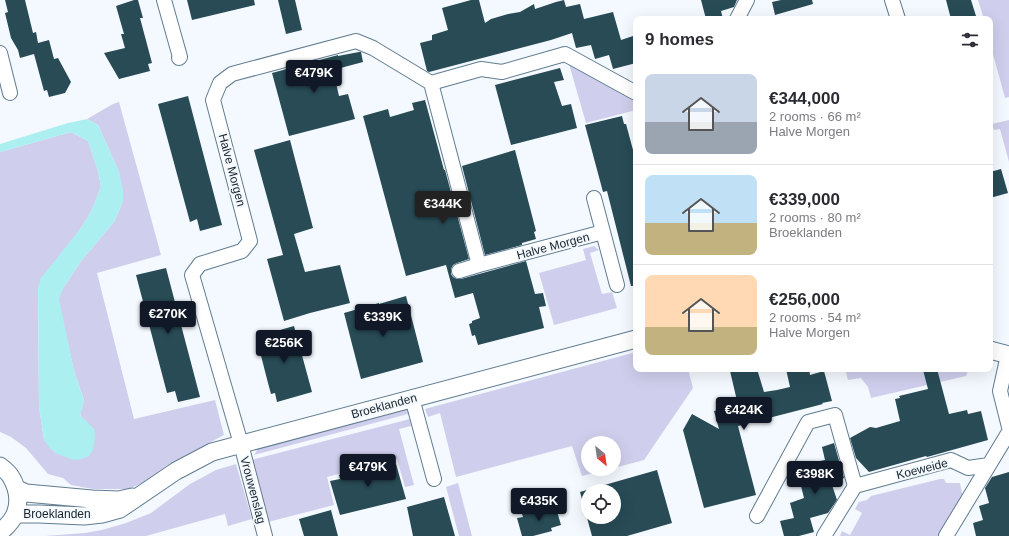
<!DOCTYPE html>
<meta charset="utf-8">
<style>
:root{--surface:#fff;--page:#f7f7f7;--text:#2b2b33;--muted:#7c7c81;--line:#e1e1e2;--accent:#111827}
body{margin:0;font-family:Arial,sans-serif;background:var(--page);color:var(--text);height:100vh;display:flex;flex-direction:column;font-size:15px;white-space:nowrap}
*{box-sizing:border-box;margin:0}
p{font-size:13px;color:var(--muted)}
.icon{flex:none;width:22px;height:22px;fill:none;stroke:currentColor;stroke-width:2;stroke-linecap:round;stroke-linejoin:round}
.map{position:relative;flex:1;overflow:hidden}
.sheet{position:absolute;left:633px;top:16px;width:360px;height:356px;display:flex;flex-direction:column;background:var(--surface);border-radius:8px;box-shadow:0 4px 16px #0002}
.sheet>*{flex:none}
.needle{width:26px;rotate:151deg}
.fabs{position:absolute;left:581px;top:436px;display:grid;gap:8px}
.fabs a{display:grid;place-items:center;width:40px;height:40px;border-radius:50%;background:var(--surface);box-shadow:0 4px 16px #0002;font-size:20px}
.price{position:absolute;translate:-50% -34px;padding:0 9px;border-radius:4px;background:var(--accent);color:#fff;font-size:13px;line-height:26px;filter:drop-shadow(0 1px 2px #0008)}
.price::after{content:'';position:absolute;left:50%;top:24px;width:12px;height:9px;margin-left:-6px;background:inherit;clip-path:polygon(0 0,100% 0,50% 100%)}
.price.on{background:#222;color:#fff}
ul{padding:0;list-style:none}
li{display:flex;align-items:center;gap:12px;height:100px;padding:0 12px}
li+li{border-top:1px solid var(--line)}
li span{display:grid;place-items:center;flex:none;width:112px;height:80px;border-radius:8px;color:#555}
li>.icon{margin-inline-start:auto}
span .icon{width:48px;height:48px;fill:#fffc;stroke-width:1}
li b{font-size:17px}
h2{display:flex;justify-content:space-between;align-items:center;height:48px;padding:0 12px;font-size:17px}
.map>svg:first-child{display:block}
.green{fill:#cfcfed}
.water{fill:#aceff0}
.building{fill:#284b56;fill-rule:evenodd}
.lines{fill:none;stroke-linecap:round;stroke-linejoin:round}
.minor-casing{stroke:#617c91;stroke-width:16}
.tertiary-casing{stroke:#617c91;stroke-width:19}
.minor{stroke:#fff;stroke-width:14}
.tertiary{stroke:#fff;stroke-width:17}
.labels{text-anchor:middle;stroke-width:4;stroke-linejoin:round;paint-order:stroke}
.street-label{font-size:12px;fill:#162129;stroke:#f3f9fe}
</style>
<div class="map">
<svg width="1009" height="536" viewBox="0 0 1009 536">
<rect width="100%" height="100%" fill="#f3f9fe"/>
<path class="green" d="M978 0H1009V97L1005 98 990 43V19H984Z
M569 64 634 101H636V110L586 123Z
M119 102 161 255 97 273 134 419 215 400 224 435 166 466 147 480 136 486 127 489H93L71 485 63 478 48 474 26 448 11 437 0 432V152L71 132 88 141 98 171 101 187 91 212 81 228 38 288 39 406 44 440 86 421 82 418 80 414 84 400 74 371 58 299 62 290 81 261 114 222 123 201 119 172 98 125 87 119 113 104Z
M1009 120V162L1000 129 994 130 992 124Z
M594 246 599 250 590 253 602 294 612 292 617 308 554 325 539 273 586 260 583 249Z
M636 352V369H688L693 388 644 460 614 468V443H588V469H609L582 476 572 446 456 477 440 413 428 417 425 409Z
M845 369H962L968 371 966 376 871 398 868 387 861 378 848 380Z
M407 408 408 414 254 455 258 449Z
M410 419 411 426 399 429 414 485 405 487 397 459 327 477 334 505 268 522 251 460Z
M236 464 252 519 228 526 225 514 146 536H45L85 533 102 530 126 523 151 513 190 484 216 470Z
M940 479H944L946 483H960L963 498 940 536H840L842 531 850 535 862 513 855 509 859 502 867 500 871 496Z
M458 483 472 536H459L446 487Z"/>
<path class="water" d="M87 119 98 125 119 172 123 190V201L114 222 81 261 62 290 59 299 74 371 84 400 80 415 82 418 86 421 94 429 95 437 93 450 89 456 81 459 74 460 55 453 50 448 44 440 39 406 38 288 41 278 81 228 91 212 101 187 98 171 88 141 71 132 0 152V144L68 123Z"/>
<path class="building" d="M5 0H25L33 33 36 32 38 43 49 40 54 59 58 58 71 82 65 93 49 97 47 90 44 91 34 54 20 58 18 50 11 38 5 13 8 12Z
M134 0H138L143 18H140L152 63 148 64 150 71 119 79 104 53 125 48 121 34H124L116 6Z
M187 0H254L255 5 192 20Z
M278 0H295L302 30 286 34Z
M471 0H479L485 23 491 19 508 14 520 12 534 4 535 9 556 2 564 0 566 7 580 4 584 19 613 12 621 40 636 35V63L613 69 609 55 595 59 591 45 576 48 572 33 551 40 429 72 427 71 420 43 432 40V35L448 30 442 8Z
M701 0H737L734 7 721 11 723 19H706Z
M781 0H812L813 4 775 15 772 2Z
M946 0H971L976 16 965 19H951Z
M359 52H361L363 62 333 70 339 96 348 94 355 119 289 136 272 73 338 55V56Z
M560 68 564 80 554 82 562 106 571 104 577 128 511 145 495 85Z
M188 96 222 225 200 231 197 219 190 222 158 104Z
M425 100 444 170H445L469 259 457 263 453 265 451 269V274L453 277 457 279H461L526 261 535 294 543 293 546 306 539 307 544 328 478 345 475 335 472 336 469 324 472 323V321L480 318 473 293 455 298 446 265 406 276 363 116 388 109 390 117 414 110 412 103Z
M622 116 624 124H626L636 161V286H631L607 191 603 192 585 125Z
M290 140 313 228 294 234 305 272 340 265 350 303 310 313 284 321 267 259 283 255 254 150Z
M515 150 536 231 534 232 536 239 522 243V245L485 255 462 166Z
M1001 169 1008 193 990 198V172Z
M166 268 200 397 178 402 175 391 167 393 136 275Z
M406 296 423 362 361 379 344 313 379 303V304Z
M294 326 312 392 277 402 275 393 271 394 268 383 258 344H261L259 336Z
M738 369H757L764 392 777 390 790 387 786 369H809L810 375 824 371 832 401 822 403 823 404 738 426 756 495 704 508 683 430 692 414 719 429 714 411 738 405 730 371Z
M926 369H937L949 414 967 410 968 414 981 411 988 440 927 457 926 456 869 472 856 458 850 438 870 427 876 428 900 421 895 399 900 398 899 396 928 389 923 370Z
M834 443 844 478 831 482 837 500 828 513 810 518 814 532 799 536H784L780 521 794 518 790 503 804 498 800 482 814 478 810 463 825 460 822 447Z
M388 462 389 466 396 464 406 499 340 515 330 481 340 479 339 475Z
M657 470 672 523 627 536H592L580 492ZM588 491H614V517H588Z
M1009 472V536H976L973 523 983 520 979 506 989 503 985 488 992 477Z
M444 497 455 536H413L407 507Z
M545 508 546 511 556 508 561 525 551 528 552 531 533 536H522L517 518 523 517 522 514Z
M331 510 338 536H304L299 519Z"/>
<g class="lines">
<defs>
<path id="minor" d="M164 0 180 57 179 58
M892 0 898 19
M737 19 747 0
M0 53 10 93
M431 83 479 265 603 232
M594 198 617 285
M459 271 479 265
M1008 355 1000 391 1009 427
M412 398 434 479
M757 516 808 422 835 415 855 486
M265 536 241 444 192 275 200 264 242 251 250 241 213 100 220 83 232 74 356 41 373 48 431 83 481 69 502 72 565 54 636 93
M824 536 855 486 951 460 968 468 989 465
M946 536 1009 432"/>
<path id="tertiary" d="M990 350 1009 355
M0 466C4 469 9 473 11 477 19 490 21 508 11 521 8 525 4 529 0 532
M17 489 26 493 92 499 119 500 132 497
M15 514H39L84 516 102 514 120 509 176 471 212 452 636 339"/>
</defs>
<use href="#minor" class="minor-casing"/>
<use href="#tertiary" class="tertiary-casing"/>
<use href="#minor" class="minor"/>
<use href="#tertiary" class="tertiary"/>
</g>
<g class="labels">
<g class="street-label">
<text transform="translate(232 170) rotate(75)" y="4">Halve Morgen</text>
<text transform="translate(553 246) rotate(-15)" y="4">Halve Morgen</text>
<text transform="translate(384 406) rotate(-15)" y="4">Broeklanden</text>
<text transform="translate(922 469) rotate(-14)" y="4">Koeweide</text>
<text transform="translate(253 490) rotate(75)" y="4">Vrouwenslag</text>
<text x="57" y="518">Broeklanden</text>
</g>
</g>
</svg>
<div class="fabs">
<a><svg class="needle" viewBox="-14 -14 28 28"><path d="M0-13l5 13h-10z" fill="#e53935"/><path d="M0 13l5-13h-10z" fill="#7c7c81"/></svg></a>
<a><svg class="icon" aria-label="locate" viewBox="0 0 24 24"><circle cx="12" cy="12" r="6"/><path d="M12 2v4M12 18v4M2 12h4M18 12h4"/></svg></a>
</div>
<b class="price" style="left:314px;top:94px">€479K</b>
<b class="price on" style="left:443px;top:225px">€344K</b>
<b class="price" style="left:168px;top:335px">€270K</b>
<b class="price" style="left:383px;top:338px">€339K</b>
<b class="price" style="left:284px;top:364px">€256K</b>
<b class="price" style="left:744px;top:431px">€424K</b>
<b class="price" style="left:368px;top:488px">€479K</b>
<b class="price" style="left:815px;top:495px">€398K</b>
<b class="price" style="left:539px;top:522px">€435K</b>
<section class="sheet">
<h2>9 homes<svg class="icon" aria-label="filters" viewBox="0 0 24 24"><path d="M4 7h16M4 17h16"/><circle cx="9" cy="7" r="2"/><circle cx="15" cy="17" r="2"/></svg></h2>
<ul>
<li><span style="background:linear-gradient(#c9d6e8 60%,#9aa5b1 0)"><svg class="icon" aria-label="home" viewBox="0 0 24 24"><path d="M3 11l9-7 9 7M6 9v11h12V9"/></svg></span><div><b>€344,000</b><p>2 rooms · 66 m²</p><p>Halve Morgen</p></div></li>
<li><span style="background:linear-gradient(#bfe0f5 60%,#c2b280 0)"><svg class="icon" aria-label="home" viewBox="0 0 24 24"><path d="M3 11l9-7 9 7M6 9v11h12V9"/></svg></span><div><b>€339,000</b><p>2 rooms · 80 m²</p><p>Broeklanden</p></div></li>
<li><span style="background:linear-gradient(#ffd9b3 65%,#c2b280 0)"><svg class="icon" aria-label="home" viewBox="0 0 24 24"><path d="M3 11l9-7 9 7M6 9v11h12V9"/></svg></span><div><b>€256,000</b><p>2 rooms · 54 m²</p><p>Halve Morgen</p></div></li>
</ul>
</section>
</div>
